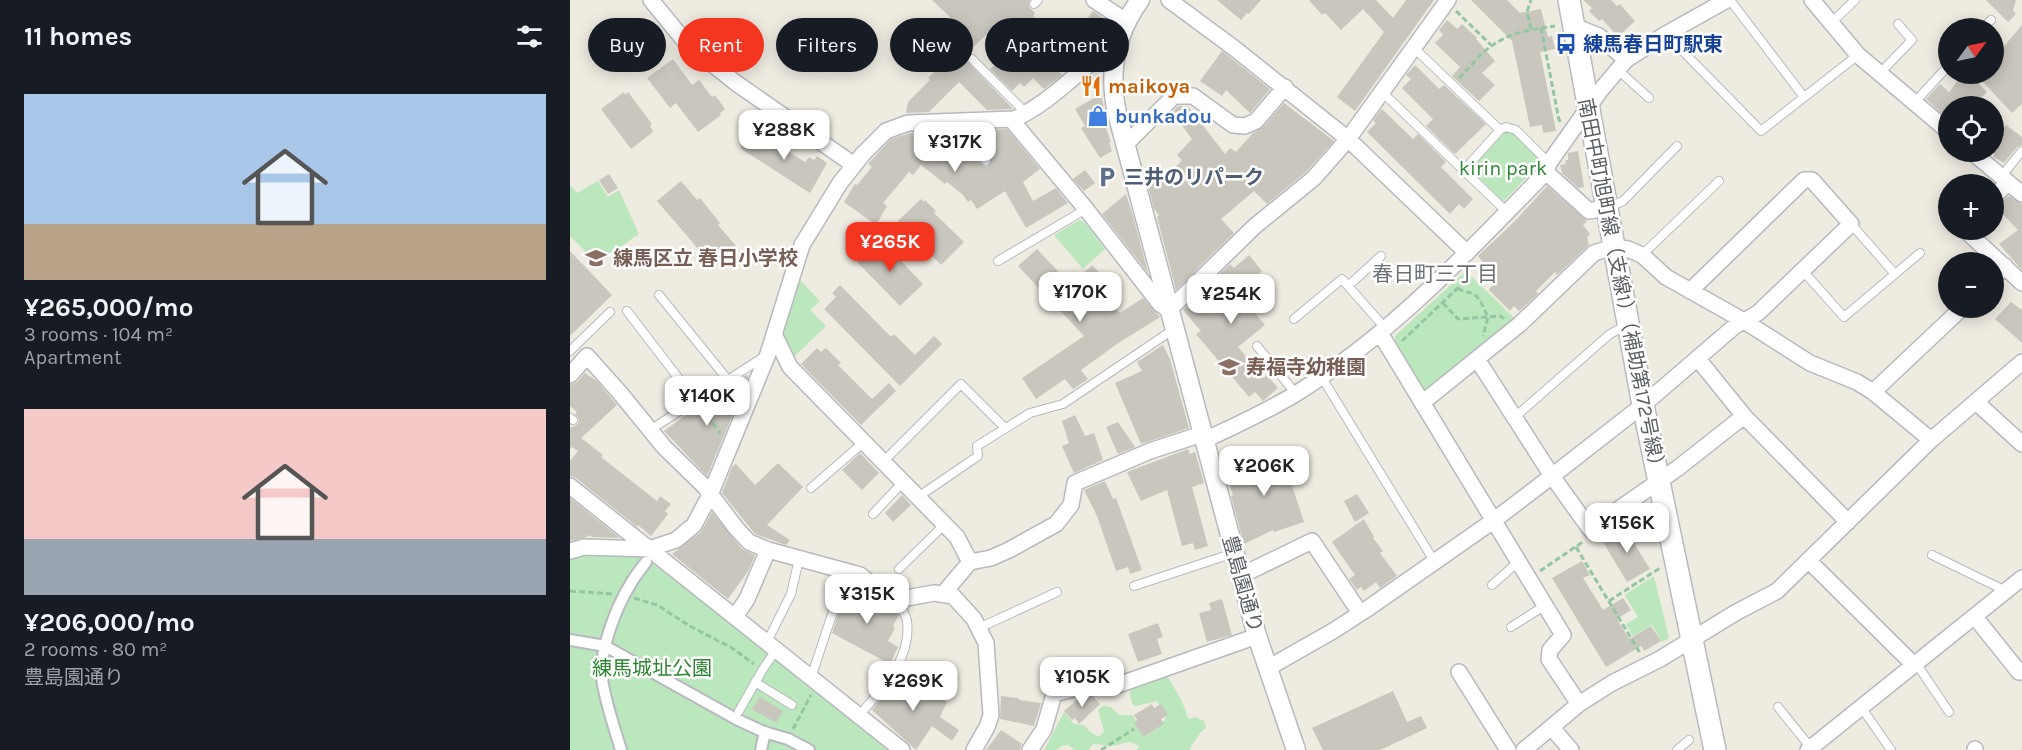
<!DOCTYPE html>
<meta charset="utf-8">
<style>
:root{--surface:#171b24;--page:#242831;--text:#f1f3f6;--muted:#9ea1a6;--accent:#f43621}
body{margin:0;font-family:Karla,"Noto Sans JP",sans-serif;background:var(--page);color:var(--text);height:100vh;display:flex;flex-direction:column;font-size:22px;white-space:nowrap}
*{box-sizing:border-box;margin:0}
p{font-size:20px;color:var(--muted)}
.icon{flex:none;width:33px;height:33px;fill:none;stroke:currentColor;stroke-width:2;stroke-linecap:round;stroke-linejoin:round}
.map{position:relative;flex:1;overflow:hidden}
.drawer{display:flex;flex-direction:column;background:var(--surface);width:570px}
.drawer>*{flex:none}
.banner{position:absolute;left:18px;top:18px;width:570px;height:54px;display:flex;gap:12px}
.needle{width:39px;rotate:57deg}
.tools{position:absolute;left:1368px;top:18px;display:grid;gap:12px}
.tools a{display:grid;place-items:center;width:66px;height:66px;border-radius:50%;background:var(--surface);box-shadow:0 3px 15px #0003;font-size:30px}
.price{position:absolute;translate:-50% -51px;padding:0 14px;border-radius:12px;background:#fff;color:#222;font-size:20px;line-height:39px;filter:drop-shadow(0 2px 3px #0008)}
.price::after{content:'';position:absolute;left:50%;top:36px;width:18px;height:14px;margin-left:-9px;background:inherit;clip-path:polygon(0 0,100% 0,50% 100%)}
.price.active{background:var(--accent);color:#fff}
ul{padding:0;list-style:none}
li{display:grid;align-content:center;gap:12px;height:318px;padding:0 24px}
li span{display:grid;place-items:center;height:186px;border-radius:0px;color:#555}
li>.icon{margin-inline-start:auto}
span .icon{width:108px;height:108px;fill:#fffc;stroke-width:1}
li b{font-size:26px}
h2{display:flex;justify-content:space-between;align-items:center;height:72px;padding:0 24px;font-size:26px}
.chip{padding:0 21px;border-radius:27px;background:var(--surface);box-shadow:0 3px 15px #0003;font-size:21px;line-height:54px}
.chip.active{background:var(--accent);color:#fff}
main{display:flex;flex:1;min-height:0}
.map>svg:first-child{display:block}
.green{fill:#bbe7bc}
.building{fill:#c9c6be}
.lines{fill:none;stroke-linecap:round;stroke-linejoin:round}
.service-casing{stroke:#b7b9bf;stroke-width:10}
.pedestrian-casing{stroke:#b7b9bf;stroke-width:14}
.minor-casing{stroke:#b7b9bf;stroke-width:18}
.tertiary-casing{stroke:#b7b9bf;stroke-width:21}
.secondary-casing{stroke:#b7bbc1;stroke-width:24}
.path{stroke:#93c6a3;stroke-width:3;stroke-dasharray:6 3;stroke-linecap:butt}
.service{stroke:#fff;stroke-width:8}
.pedestrian{stroke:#fff;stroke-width:10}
.minor{stroke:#fff;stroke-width:15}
.tertiary{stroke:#fff;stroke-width:18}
.secondary{stroke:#fff;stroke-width:21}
.labels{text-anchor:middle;stroke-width:5;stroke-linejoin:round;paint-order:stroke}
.transit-label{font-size:20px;font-weight:bold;fill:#164399;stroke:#fff;text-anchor:start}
.food-label{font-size:20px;font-weight:bold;fill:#c56008;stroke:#fff;text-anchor:start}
.shop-label{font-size:20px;font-weight:bold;fill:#366cbe;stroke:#fff;text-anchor:start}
.park-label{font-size:20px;fill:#2e8635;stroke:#fff}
.service-label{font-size:20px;font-weight:bold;fill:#4e5e75;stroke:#fff;text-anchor:start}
.education-label{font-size:20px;font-weight:bold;fill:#785e54;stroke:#fff;text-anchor:start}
.street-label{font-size:20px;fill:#5a5e63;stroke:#fff}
.neighbourhood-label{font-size:21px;fill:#6b7075;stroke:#fff}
</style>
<main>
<section class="drawer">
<h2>11 homes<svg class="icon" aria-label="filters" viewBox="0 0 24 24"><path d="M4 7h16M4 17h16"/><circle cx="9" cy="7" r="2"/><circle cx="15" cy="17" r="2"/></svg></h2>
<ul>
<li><span style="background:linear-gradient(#a9c7e8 70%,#b9a48a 0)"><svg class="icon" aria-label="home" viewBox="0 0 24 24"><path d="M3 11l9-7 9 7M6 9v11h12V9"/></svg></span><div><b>¥265,000/mo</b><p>3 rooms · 104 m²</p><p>Apartment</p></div></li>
<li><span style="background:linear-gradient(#f6c9c9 70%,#9aa5b1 0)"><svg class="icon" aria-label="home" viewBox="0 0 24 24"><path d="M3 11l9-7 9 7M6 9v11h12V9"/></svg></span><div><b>¥206,000/mo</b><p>2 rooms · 80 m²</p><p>豊島園通り</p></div></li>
</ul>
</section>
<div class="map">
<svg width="1452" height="750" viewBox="0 0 1452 750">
<rect width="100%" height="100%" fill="#eeebe1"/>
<path class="green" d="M936 131 944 133 971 162 933 202 904 173 902 166Z
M28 181 38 197 49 190 69 234 27 263 0 236V185L7 193Z
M510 220 515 223 535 249 513 269 484 235Z
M896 271 944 318 859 391 852 390 825 347V336Z
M229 279 250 301 240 310 256 326 222 359 212 339Z
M19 552 71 554 321 750H0V555Z
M1084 576 1099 638 1092 642 1082 625 1063 636 1056 624 1068 617 1055 595Z
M595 673C604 687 614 702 618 719L626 717 634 721 636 728 630 733 619 750H567L569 746 560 742 542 746 523 744 519 750H505L498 745 491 746 488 750H474L494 712 504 724 514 725 520 732 529 737 534 731 528 710 533 706 541 707 549 715H563L570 731 577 735 588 728 596 718 587 701 566 706 563 705 560 696 561 688Z"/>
<path class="building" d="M362 0H460L459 7 465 13 463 16 476 27 463 42 492 75 474 89 463 78 454 87 450 83 442 91 420 69 438 53 416 35 393 57 443 109 417 110 389 82 359 112 336 113 338 102 360 80 358 78 375 62 372 59 395 31Z
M647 0H691L679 14 677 13 671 20Z
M739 0H806L823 18 836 0H864L785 111 767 97 814 32 793 9 771 30 755 13 752 15Z
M901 0H937L950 13 971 9 978 37 982 36 985 49 970 52 986 131 973 133 972 125 960 127 942 41Z
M1013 0H1041L1047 6 1050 4 1065 21 1048 37 1032 19 1029 21 1019 11 1022 8Z
M1416 0H1446L1443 10 1446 14 1438 22Z
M523 11 541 24 530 40 511 27Z
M877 20 887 29 892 24 907 38 906 39 925 61 912 73 925 85 909 101 882 76 890 67 865 43 873 35 869 30Z
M1452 25V104L1442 113 1413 82 1421 74H1424V58Z
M652 51 700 89 680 113 656 90 652 96 630 81Z
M103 59 122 85 129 80 142 97 145 95 155 109 150 113 151 115 128 132 106 103 100 108 77 78Z
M845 65 869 89 874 85 916 124 885 154 856 126 863 119 832 88 841 79 836 75Z
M1393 74H1399L1417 92 1403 106H1378V119L1356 99 1370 84 1379 92Z
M54 92 55 95 58 92 82 124 80 126 83 132 61 149 31 109Z
M531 94 537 123 535 125 541 142 539 143 542 151 530 158 511 128 515 126 505 109Z
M714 103 764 141 737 171 697 204 684 191 651 219 664 233 606 290 587 217 589 215 584 209 575 174 582 168 592 182 612 160 607 155 622 139 602 112 608 106H618L655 154 660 148 666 152 683 133 693 127Z
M812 109 843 139 848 134 876 162 871 167 903 199 894 209 889 204 880 214 797 132 806 123 803 120Z
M1436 125 1452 137V145L1447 147 1434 163 1424 157V138Z
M182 128 235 162 239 157 244 160 247 156 257 163 240 193 170 148Z
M437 129 470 169 453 182 463 201 486 188 498 203 456 228 435 191 407 209 401 200 398 202 393 195 377 182 375 184 351 165 343 175 339 172 313 203 317 206 306 225 274 202 285 184 287 185 302 167 298 164 321 139 340 133 359 132 370 140 381 131 412 165 417 167 421 163V157L397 131Z
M1008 151 1014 187 1008 188 992 173 990 165 996 164 995 160H998V153Z
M515 170 525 183 514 191 503 179Z
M39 174 48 188 38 194 29 180Z
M111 181 127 200 130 198 150 223 148 225 166 246 143 266 87 201Z
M977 186 1017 221 1013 225 1020 234 1017 237 1019 245 987 275 985 272 966 291 968 294 949 311 944 306 940 311 919 290 926 279 908 256 946 220Z
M556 194 563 216 578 273 532 214Z
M1439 196 1452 204V270L1429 244 1448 230 1425 206Z
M351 199 354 202 355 200 366 211 364 213 394 242 371 265 328 221Z
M310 239 353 284 330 306 287 262Z
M467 249 501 285 522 265 532 275 522 284 550 313 573 298 590 317 547 344 511 370 518 379 503 389 495 379 466 399 452 378 514 336 448 266Z
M0 251 42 295 0 336Z
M679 255 692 271 668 293 695 325 668 347 694 378 697 375 708 388 693 401 685 392 679 397 626 334 631 331 613 310 660 264 664 268Z
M270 285 321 337 324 334 345 355 364 336 372 344 330 386 254 309 266 297 262 293Z
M1441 302 1452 310V343L1425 319Z
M593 345 600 359 619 428 571 444 545 383 572 371 567 362Z
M247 348 251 352 256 348 271 363 268 365 302 399 319 383 326 391 291 425 231 364Z
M15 373 27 381 47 405 11 438 33 455 31 457 87 501 90 496 101 504 95 511 98 514 81 536 68 525 67 527 6 478 0 476V461L8 451 2 447 0 449V428L8 424 9 420 5 414 7 412 0 406V385L7 382Z
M177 375 178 377 172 390 167 394 170 397 137 476 94 431 127 407 129 410 148 396 146 394Z
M505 415 515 436 524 433 533 460 504 473 492 446 499 443 492 421Z
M548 422 565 447 548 454 536 427Z
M618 449 620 454 625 452 634 483 622 487 638 546 625 550 623 543 612 546 597 490 571 501 557 472Z
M711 452 734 522 704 532 703 530 674 544 661 496 663 495 655 471Z
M290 453 309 473 292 490 272 470Z
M208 463 233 487 197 525 220 540 216 545 185 534 152 493 162 467 166 464 185 485Z
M535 481 543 499 546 498 572 570 560 574 558 567 546 571 527 516 514 490Z
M787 494 799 513 785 522 774 501Z
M332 495 341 505 323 522 315 513Z
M0 498 50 538 22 537 19 535 17 537 0 541Z
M142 512 172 549 185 555 179 570 158 599 102 554 131 532Z
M794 519 804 537 803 538 813 551 810 553 827 576 810 588 806 582 794 591 791 587 787 590 779 579 785 575 762 542Z
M1062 526 1070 539 1064 543 1080 569 1057 582 1033 542Z
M1012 561 1020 575 1013 578 1033 610 1053 598 1061 610 1047 619 1059 639 1081 626 1091 641 1074 651 1071 646 1036 667 982 578Z
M276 591 303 598 325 610 327 613 329 615 323 626 325 628 318 641 328 647 320 664 262 633Z
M652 599 662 635 637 642 629 613 641 610 639 603Z
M588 623 593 637 587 639 592 654 568 662 558 634Z
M330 675 342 685 345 681 377 702 370 717 389 730 382 741 362 726 346 750 302 710Z
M823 691 837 722 851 716 857 728 810 750H753L742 728Z
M431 696 449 698V700L471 703 464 726 430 719Z
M515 696H523L530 704 509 724 505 718 502 720 494 711 509 698Z
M190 697 213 711 206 723 182 709Z
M582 704 584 708 591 704 598 715 591 719 594 724 573 737 564 722 567 720 564 715Z
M431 730 452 744 450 750H416Z"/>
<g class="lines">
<defs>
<path id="service" d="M1160 0 1234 97
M464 4 468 0
M1261 23 1285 0
M1413 28 1421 20
M1096 34 1191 131 1288 55
M843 47 930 130 936 127 946 130 979 163
M402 59 456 113
M1047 69 1079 98
M1310 73 1342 40 1328 24
M812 92 937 212
M1345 102 1378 66
M381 122 416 161
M894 170 930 130
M1431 177 1452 151
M1040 207 1053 201 1107 146
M1281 224 1325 274
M1072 255 1149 181
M428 261 516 209
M1233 271 1274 317 1350 253
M778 286 811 256
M89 295 158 380
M57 311 126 401
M724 319 772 279 815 328
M687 346 726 394
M0 351 40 312
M751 376 864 561
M945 417 1040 334 1057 325
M0 418 3 420
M80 430 195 356
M313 462 391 384 435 428
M241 488 294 442
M348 497 408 456 407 446 460 413 493 404 604 329
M303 514 333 482
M1362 555 1436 591
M329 569 375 524
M922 585 948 562
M564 586 664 553
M941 627 974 606
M409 628 487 592
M197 642 221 594 229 559
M1346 663 1379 712
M241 678 276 572
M185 682 222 705
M1208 707 1241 748
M1291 707 1321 750
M169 711 193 669 206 650
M289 716C311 689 342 660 337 621 336 614 330 606 326 600
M1107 750 1119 740"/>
<path id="pedestrian" d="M0 640 35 646 168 720 194 732 218 739 239 750
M51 750C44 726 35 702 32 678 29 652 46 607 60 585 64 577 71 569 76 562
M191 750 195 732"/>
<path id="minor" d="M81 0 117 44 166 83 284 165
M524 0 556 21
M599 0 664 48 778 139 897 253
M1242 0 1288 55 1378 131
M1004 26 1029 36 1056 60
M444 119 445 124 516 209 590 304 599 310 685 226 744 178 778 139 878 0
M555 145 604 96H623L663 125 675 126 686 121 715 87
M1402 152 1452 194
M976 172 1019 211 1036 208
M1424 196 1438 183
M1395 230 1452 283
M1424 277 1435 266
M810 333 993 635 980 650 979 659 1009 704
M204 334 220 367 387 537 400 562
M907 359 982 476 1020 529 1108 468 1174 416
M1128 359 1174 416 1278 522
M0 375 17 356 50 393 94 447 135 487 166 528 179 542 198 550 290 575 314 594 326 600 364 593 383 596 404 619 416 643 421 715 417 727 404 750
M1303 392 1392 308
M1406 402 1452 444
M852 403 950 324 1024 253 1043 247 1058 249 1072 255 1096 277 1174 321 1240 363 1287 382 1303 392 1361 440
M633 441C664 426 698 411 727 393 822 334 898 252 976 172L979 163 1030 91 1056 60 1096 34 1157 0
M0 486 332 750
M0 551 14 547 79 549 106 540 124 525 140 495 198 354 232 245 270 183 293 154 316 131 338 123 444 119C483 102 511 66 547 44
M1239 561 1344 665
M670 576 742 541 790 613
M373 594 400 562 421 558 439 550 486 524 501 505 505 483 580 451 632 434
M165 617 177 599 198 550
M1405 617 1449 672 1452 670
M698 668 763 631 797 609 923 521 982 476 1073 405 1165 326 1188 313 1281 224 1242 180H1234L1120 291
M889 672 938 750
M982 728 1001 750
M1405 749V750
M460 750 474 729 484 694 514 686 548 685 687 636
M954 750 1009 704 1042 683 1090 659 1165 613 1207 591 1361 440 1452 362
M1238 750 1452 578"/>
<path id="tertiary" d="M570 0C545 34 538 71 547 113L687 636 726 750"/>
<path id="secondary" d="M999 0 1073 405 1145 750"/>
</defs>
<use href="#service" class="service-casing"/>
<use href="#pedestrian" class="pedestrian-casing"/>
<use href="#minor" class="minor-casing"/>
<use href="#tertiary" class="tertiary-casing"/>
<use href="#secondary" class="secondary-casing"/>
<path class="path" d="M886 11 921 45
M971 28 989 120 992 122
M961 29 957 12 961 0
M889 78C900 68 910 53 923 45 941 32 964 29 985 26
M888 288C894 293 897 291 903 294 911 298 914 310 918 317L913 336
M873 303 888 319 931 316 934 319
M832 341 891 285 890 279
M132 409 150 433
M1006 547 1070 653
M970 571 1014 541
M0 591 43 594
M64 598 87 605 118 625 162 648 184 664
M1039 601 1090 568
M223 729 241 695
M531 750 564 729"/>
<use href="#service" class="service"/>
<use href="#pedestrian" class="pedestrian"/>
<use href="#minor" class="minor"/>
<use href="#tertiary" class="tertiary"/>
<use href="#secondary" class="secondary"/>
</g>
<defs>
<symbol id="bus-bare" viewBox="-9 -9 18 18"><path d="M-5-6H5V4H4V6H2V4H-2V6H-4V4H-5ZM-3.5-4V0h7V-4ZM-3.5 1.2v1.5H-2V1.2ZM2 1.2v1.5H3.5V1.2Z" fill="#1a4fb4" stroke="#fff" stroke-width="2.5" paint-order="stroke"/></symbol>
<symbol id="restaurant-bare" viewBox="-9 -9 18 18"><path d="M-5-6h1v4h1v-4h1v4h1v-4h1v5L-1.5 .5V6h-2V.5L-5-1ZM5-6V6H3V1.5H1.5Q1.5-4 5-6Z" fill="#e8710a" stroke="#fff" stroke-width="2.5" paint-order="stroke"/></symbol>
<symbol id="shop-bare" viewBox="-9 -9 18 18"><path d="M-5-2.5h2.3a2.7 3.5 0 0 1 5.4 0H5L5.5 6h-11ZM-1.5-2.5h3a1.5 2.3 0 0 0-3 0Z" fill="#3f7fe0" stroke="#fff" stroke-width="2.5" paint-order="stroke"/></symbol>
<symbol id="parking-bare" viewBox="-9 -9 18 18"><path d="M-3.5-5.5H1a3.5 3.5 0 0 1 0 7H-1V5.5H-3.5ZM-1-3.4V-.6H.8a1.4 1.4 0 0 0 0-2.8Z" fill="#5c6f8a" stroke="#fff" stroke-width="2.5" paint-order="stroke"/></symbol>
<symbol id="school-bare" viewBox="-9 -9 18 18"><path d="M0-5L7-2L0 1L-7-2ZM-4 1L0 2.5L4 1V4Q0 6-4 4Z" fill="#8d6e63" stroke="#fff" stroke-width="2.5" paint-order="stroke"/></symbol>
</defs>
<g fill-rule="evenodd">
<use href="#bus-bare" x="981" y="29" width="30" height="30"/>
<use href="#restaurant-bare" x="506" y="71" width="30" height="30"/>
<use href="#shop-bare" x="513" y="101" width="30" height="30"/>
<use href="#parking-bare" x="522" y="162" width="30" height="30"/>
<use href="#school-bare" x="11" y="243" width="30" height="30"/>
<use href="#school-bare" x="644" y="352" width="30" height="30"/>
</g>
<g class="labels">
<g class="transit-label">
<text x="1013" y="51">練馬春日町駅東</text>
</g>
<g class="food-label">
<text x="538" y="93">maikoya</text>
</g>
<g class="shop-label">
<text x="545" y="123">bunkadou</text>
</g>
<g class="park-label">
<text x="933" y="175">kirin park</text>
<text x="82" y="675">練馬城址公園</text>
</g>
<g class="service-label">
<text x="554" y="184">三井のリパーク</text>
</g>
<g class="education-label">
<text x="43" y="265">練馬区立 春日小学校</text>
<text x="676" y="374">寿福寺幼稚園</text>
</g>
<g class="street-label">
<text transform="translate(1052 287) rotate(79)" y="7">南田中町旭町線（支線1）（補助第172号線）</text>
<text transform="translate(673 584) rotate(74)" y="7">豊島園通り</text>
</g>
<g class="neighbourhood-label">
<text x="865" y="281">春日町三丁目</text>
</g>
</g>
</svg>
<div class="tools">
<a><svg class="needle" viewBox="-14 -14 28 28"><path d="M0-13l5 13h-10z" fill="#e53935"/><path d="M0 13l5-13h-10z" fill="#9ea1a6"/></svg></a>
<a><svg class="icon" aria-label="locate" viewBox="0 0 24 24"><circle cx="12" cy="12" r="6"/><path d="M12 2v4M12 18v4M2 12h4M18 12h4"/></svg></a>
<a>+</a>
<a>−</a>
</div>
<b class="price" style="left:214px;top:161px">¥288K</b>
<b class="price" style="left:385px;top:173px">¥317K</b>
<b class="price active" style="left:320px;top:273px">¥265K</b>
<b class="price" style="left:510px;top:323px">¥170K</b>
<b class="price" style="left:661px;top:325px">¥254K</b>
<b class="price" style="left:137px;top:427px">¥140K</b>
<b class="price" style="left:694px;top:497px">¥206K</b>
<b class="price" style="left:1057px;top:554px">¥156K</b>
<b class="price" style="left:297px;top:625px">¥315K</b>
<b class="price" style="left:512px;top:708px">¥105K</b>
<b class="price" style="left:343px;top:712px">¥269K</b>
<div class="banner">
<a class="chip">Buy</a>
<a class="chip active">Rent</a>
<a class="chip">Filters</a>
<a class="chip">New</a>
<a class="chip">Apartment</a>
</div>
</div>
</main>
